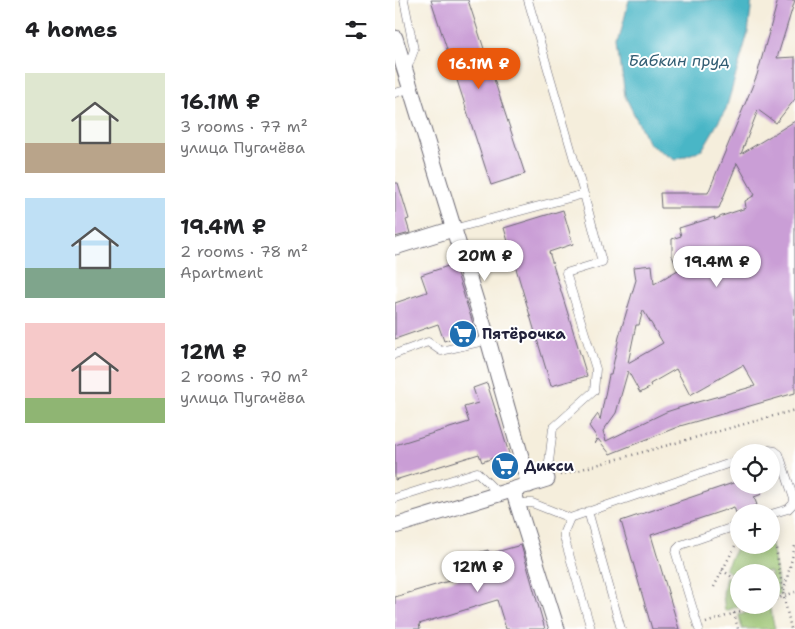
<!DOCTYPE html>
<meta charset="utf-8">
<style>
:root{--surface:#fff;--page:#f6f6f6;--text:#202124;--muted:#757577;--accent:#ea580c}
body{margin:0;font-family:"Shantell Sans",sans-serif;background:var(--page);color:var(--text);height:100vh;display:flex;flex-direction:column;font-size:19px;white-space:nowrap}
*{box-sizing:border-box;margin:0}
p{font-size:16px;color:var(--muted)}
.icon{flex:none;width:28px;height:28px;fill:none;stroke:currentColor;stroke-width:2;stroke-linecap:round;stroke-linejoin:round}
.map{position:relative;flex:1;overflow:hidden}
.drawer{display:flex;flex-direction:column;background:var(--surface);width:395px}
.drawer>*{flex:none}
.controls{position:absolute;left:335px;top:444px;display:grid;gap:10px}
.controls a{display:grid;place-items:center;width:50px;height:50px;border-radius:50%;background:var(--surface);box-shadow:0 2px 12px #0003;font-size:25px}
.price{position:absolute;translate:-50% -42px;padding:0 11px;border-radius:18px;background:#fff;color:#222;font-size:16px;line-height:32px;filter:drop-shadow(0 1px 2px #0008)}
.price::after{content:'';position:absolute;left:50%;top:30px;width:15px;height:11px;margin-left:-8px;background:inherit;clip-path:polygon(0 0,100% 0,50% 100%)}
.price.on{background:var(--accent);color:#fff}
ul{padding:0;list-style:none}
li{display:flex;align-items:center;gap:15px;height:125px;padding:0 25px}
li span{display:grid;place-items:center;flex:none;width:140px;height:100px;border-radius:0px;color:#555}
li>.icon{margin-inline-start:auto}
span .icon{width:60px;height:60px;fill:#fffc;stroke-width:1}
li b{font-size:21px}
h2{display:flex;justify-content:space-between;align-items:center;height:60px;padding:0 25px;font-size:21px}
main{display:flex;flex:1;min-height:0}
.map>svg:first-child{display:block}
.green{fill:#9bc471;stroke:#5e7356}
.water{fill:#4ab6c6;stroke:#366c80}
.building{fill:#ca9ed6;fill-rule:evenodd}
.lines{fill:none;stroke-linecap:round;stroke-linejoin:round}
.service-casing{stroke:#6c6973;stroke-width:9}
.minor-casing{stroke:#6c6973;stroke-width:17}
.path{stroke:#6c6973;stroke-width:2.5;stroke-dasharray:1 4;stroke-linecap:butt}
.service{stroke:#fff;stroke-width:8}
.minor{stroke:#fff;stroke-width:15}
.labels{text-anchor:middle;stroke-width:4;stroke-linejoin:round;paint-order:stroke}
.poi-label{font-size:15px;font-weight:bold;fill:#22223b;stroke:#fff;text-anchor:start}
.water-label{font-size:16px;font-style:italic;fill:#325d73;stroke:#fff}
</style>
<main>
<section class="drawer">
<h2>4 homes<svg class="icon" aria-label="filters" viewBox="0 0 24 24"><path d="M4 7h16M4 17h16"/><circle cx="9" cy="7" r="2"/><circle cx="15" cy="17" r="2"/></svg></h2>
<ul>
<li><span style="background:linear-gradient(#dfe7d0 70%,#b9a48a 0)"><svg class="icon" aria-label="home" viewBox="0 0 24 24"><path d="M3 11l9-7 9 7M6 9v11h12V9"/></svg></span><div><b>16.1M ₽</b><p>3 rooms · 77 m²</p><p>улица Пугачёва</p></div></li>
<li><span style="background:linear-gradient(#bfe0f5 70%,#7fa58c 0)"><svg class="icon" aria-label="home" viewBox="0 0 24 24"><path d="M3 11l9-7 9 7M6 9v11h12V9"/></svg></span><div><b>19.4M ₽</b><p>2 rooms · 78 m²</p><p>Apartment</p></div></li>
<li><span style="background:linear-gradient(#f6c9c9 75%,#8fb573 0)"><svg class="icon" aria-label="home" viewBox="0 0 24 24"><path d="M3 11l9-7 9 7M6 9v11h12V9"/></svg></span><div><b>12M ₽</b><p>2 rooms · 70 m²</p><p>улица Пугачёва</p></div></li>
</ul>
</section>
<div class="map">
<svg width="400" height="629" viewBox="0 0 400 629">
<rect width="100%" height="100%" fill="#fff"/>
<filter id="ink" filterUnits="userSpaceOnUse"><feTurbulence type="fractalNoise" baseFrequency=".02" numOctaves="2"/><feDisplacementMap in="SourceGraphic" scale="10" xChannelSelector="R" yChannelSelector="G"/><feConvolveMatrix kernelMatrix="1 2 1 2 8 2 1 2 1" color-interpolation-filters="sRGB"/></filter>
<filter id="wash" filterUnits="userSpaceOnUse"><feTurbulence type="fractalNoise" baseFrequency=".0096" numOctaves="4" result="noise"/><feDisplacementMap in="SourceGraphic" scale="20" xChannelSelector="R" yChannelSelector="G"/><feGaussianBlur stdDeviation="1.12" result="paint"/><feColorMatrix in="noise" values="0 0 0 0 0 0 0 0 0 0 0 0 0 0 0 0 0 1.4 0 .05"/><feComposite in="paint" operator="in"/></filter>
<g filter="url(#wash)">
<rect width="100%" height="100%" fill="#f5eedc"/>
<path class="green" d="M376 538 385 595 376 598V572H344V579L330 569 344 543V545H376Z
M331 576 344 585V605H347L330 611 328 594Z
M374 605 380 629H347L344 615Z"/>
<path class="water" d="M234 0H357L353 33 331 109 307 150 280 160 254 144 230 96 223 44Z"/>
<g id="blocks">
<path class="building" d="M36 0H73L130 174 96 185Z
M383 0H400L382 58 400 57V99L381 123 363 110 346 154 400 121V393L285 426 215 454 203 439 200 444 201 436 194 426 203 414 205 420 214 375H216L224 337 241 280 239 267 257 265 259 284 283 270 277 256V239L286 236 284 228 320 217 319 220 327 216 351 208 350 201 360 195 342 163 324 208H266L265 193H313L362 75ZM248 310 268 343 233 363 241 325H244ZM348 365 360 386 299 403 271 412 211 441 208 431 221 413 233 371 245 393 256 387 255 384 281 369 295 395Z
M0 183H3L14 219 11 220 15 233 0 237Z
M168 210 178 244 154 252 192 376 156 386 109 228Z
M59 264 80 330 49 341 43 324 0 339V303L32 292 26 275Z
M92 383 117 463 102 468 98 458 87 462 84 454 0 480V445L74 422 69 407 83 403 78 388Z
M344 481V485H364L367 494 359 497 362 505 341 513 339 507 256 535 284 629H257L226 521Z
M126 545 150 629H111L102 600 24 624 25 629H0V597L74 575 68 557 93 550 94 554Z"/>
</g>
</g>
<g filter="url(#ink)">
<use href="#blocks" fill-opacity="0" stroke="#6c6973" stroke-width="1"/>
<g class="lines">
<defs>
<path id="service" d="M9 0 19 50 12 69
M0 93 14 89
M58 229 189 194 133 0
M0 354 33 342 46 351 93 340
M366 452 374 450 380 451 384 454 399 499 398 504 393 509 376 514
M152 479 158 428 199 391 201 369 171 273 207 262 189 194
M0 498 82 472 104 494
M122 503H137L175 518 344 460
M193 511 226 629
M175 518 169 532V537L196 629
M304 629 281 554 282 549 286 545 344 525"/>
<path id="minor" d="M0 38 93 340 134 485
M0 247 58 229
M118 490 162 629
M0 526 152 479"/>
</defs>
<use href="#service" class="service-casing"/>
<use href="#minor" class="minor-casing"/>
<path class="path" d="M165 475 400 410
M378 529 388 593 396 629
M327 570 344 582
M319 587 342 542
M389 591 400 546
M376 601 400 592
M339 613 343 629
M311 623 363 605"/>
<use href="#service" class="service"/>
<use href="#minor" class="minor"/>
</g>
</g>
<defs>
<symbol id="supermarket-disc" viewBox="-11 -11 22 22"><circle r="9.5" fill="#1f6fb2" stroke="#fff"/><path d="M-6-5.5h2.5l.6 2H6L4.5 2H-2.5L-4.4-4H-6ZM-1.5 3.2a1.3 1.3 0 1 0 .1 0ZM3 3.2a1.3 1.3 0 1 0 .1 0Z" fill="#fff"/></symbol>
</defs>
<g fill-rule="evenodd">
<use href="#supermarket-disc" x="52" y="318" width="32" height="32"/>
<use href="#supermarket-disc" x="94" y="450" width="32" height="32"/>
</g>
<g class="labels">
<g class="poi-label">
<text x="87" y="339">Пятёрочка</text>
<text x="129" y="471">Дикси</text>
</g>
<g class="water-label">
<text x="284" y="66">Бабкин пруд</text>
</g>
</g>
</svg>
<div class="controls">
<a><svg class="icon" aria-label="locate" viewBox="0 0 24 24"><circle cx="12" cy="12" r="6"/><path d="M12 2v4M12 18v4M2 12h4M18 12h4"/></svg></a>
<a>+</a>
<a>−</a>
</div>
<b class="price on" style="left:84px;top:90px">16.1M ₽</b>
<b class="price" style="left:90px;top:282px">20M ₽</b>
<b class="price" style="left:322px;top:288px">19.4M ₽</b>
<b class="price" style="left:83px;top:593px">12M ₽</b>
</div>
</main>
